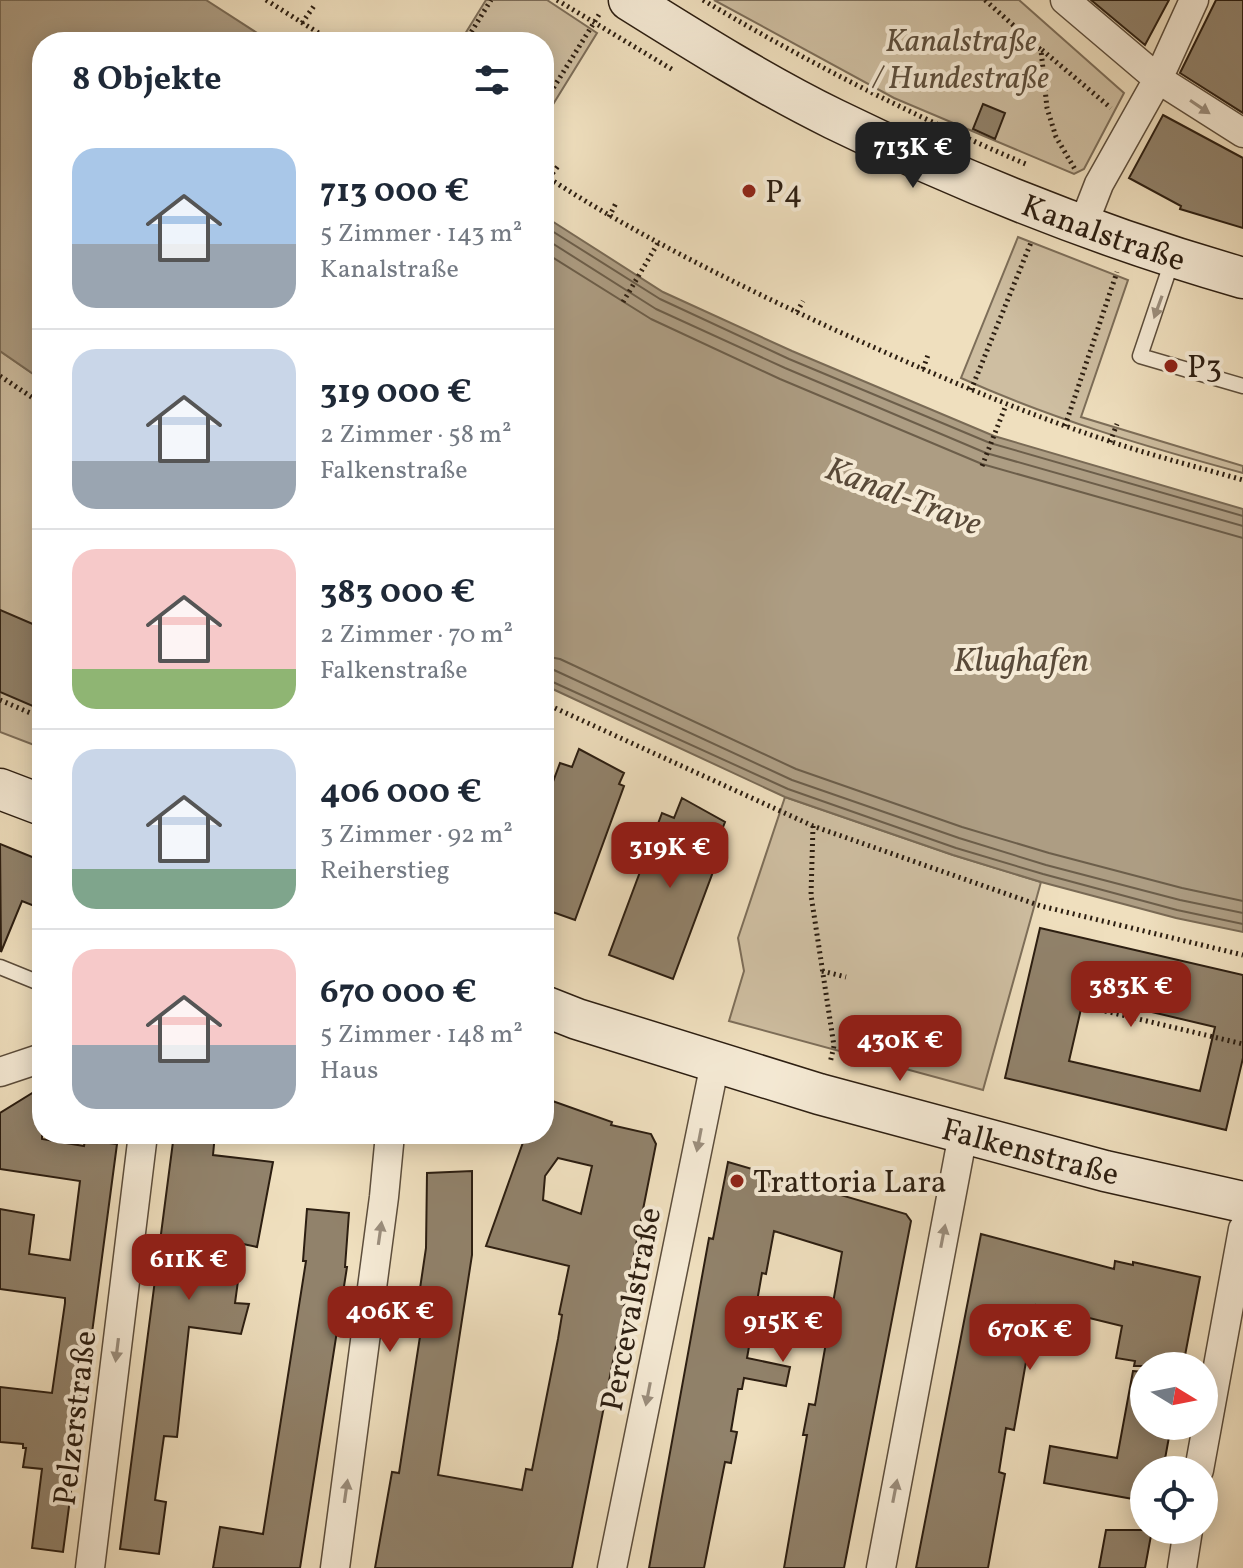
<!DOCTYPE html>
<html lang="de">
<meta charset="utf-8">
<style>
:root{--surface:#fff;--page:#f6f6f7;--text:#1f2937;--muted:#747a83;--line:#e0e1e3;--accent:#8f2418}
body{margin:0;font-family:Vollkorn,serif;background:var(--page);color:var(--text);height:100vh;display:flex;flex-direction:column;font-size:30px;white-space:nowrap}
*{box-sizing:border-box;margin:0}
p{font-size:26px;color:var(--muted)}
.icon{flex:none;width:44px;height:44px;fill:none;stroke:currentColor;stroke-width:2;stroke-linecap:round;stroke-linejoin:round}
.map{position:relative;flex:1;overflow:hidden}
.sheet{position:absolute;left:32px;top:32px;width:522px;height:1112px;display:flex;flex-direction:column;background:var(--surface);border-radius:32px;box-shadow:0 4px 20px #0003}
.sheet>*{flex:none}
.needle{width:52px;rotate:100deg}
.buttons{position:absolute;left:1130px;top:1352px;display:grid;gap:16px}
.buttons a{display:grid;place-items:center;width:88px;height:88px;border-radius:50%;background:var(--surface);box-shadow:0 4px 20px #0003;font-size:40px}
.price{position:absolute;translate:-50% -68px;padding:0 18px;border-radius:16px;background:var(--accent);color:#fff;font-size:26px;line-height:52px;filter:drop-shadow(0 2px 4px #0008)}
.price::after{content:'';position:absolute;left:50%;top:48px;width:24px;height:18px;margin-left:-12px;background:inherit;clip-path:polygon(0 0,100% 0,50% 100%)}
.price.current{background:#222;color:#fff}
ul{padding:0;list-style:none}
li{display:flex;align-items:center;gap:24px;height:200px;padding:0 40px}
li+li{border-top:2px solid var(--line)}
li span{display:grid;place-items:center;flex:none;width:224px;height:160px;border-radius:24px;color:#555}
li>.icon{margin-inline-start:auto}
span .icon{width:96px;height:96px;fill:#fffc;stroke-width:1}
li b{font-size:34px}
h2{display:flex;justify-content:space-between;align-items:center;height:96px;padding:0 40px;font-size:34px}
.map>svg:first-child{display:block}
.green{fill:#cebea1;stroke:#7d6e59;stroke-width:2}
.water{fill:#ad9d83;stroke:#796a55;stroke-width:2}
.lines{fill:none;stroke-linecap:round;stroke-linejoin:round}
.shore{stroke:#6c5e4a;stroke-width:2}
.building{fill:#91826b;stroke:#2c1e11;stroke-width:2;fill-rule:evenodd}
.service-casing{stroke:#5d4e3c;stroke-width:17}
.minor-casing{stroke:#5d4e3c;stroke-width:31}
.secondary-casing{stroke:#2c1e11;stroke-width:43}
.path{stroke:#2c1e11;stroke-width:5;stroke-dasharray:2 4;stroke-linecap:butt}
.service{stroke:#f5ead5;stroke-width:14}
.minor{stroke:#f5ead5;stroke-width:28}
.secondary{stroke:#f5ead5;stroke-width:40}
.oneway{fill:#9b8e7d}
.poi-dot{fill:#8f2418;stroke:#f5ead5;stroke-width:3}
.labels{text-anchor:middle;stroke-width:8;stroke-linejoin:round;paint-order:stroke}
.park-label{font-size:32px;font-style:italic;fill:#5d4e3c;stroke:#f5ead5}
.poi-label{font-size:32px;fill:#2c1e11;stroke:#f5ead5;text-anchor:start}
.street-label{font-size:32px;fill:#2c1e11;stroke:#f5ead5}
.water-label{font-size:34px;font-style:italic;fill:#594a39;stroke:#f5ead5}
</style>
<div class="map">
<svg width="1243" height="1568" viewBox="0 0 1243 1568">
<rect width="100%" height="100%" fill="#efdfbe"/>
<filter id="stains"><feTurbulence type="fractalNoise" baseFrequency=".0025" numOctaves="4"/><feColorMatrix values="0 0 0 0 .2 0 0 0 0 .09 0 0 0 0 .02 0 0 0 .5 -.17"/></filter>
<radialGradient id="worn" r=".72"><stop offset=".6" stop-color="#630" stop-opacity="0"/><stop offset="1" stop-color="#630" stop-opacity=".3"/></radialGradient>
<path class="green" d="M486 0H547L597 33 544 119V42H460Z
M714 0H1019L1124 93 1084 169 1074 174 894 98Z
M1018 237 1128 280 1081 417 1243 466V473C1147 447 1052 419 961 378Z
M0 351 42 380V748L0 732Z
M785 797 953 855 1041 882 983 1090 729 1021 744 971 738 938Z"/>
<path class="water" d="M0 0H206L271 42H42V380L0 351Z
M544 216 663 292 792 351 994 436 1243 509V932L1176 918 1041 882 953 855 785 797 544 685Z"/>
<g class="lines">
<path class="shore" d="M544 226 660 299 789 359 990 443 1243 516
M544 238 656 309 785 368 986 453 1243 526
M544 252 651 319 780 379 982 464 1243 538
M544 656 560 659 796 769 962 827 1049 853 1182 888 1243 901
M544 668 554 670 792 780 959 838 1046 865 1180 900 1243 913
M544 678 788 789 956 848 1043 874 1177 910 1243 924"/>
</g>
<path class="building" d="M1091 0H1169L1145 45Z
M1216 0H1243V113L1180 73Z
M983 104 1005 113 995 139 973 129Z
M1163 115 1243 158V228L1180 209 1181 206 1129 178Z
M0 610 42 628V710L0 692Z
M579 749 624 773 619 784 624 786 575 920 544 909V806L560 763 572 767Z
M682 798 725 822 720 835 726 837 673 979 609 955 662 813 674 818Z
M0 844 42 861V909L22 901 1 952Z
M1040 928 1243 975V1058L1226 1130 1005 1078ZM1084 996 1215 1027 1200 1091 1069 1061Z
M42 1087V1139L84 1146 85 1140 117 1144 63 1552 32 1548 42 1469 23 1467 26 1448H23V1444L0 1442V1387L52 1393 65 1303V1298L0 1289V1209L34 1215 29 1254 70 1260 80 1181 0 1169V1113Z
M544 1098 612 1122 611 1125 651 1134 656 1144 572 1568H375L392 1472 399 1473 425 1304 418 1302 426 1248 427 1173 472 1171V1255L438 1475 522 1490 526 1469 532 1470 558 1339 562 1315 559 1314 569 1266 486 1246 526 1134H544ZM558 1158 592 1166 581 1214 543 1200 545 1176Z
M174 1134H215L213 1155 273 1162 257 1247 243 1244 235 1303 249 1304 241 1334 189 1327 177 1437 164 1436 155 1500 166 1502 159 1554 120 1549Z
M728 1162 906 1214 911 1221 844 1568H784L807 1435H803L809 1404 815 1405 842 1252 774 1231 766 1274 762 1273 747 1358 790 1367 786 1386 744 1378 742 1389H738L731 1431 737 1432 731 1463 725 1462 704 1568H649L709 1238 713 1239Z
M307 1209 349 1213 345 1267H347L300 1568H213L220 1527 263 1534 306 1261H303Z
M981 1234 1114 1269 1115 1261 1133 1265V1262L1200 1277 1183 1366H1134L1135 1361 1116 1358 1122 1326 1036 1305 1014 1430 1006 1428 999 1472 1005 1474 988 1568H916Z
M1133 1371 1144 1372V1426H1171L1163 1470H1144V1501L1044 1483 1050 1446 1117 1458Z
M1106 1530H1152L1145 1568H1099Z"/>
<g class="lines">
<defs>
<path id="service" d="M1173 258 1140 356 1243 386
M0 967 42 984"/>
<path id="minor" d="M1065 0 1158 79 1243 133
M1083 225 1099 184 1158 79 1194 0
M0 1072 42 1058
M1199 1470 1243 1229
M90 1568 143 1134
M335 1568 384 1197 390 1134
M612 1568 715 1063
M881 1568 963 1134
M1182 1568 1188 1530"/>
<g id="secondary">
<path id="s1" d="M629 0C696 42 763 84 834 119 965 183 1103 238 1243 278"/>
<path d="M0 789 42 805"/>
<path id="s2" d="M544 1006 577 1019 819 1094 1105 1171 1243 1202"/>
</g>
</defs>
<use href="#service" class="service-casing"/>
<use href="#minor" class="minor-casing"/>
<use href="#secondary" class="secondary-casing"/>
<path class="path" d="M266 0 333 42
M557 0 673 70
M703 0C810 64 914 116 1028 165
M985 0 1041 50 1047 108 1056 137 1076 171
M302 23 314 6
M465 42 491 0
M1042 50 1111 108
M544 103 600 13
M544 175C636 235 734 283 833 329 924 370 1014 410 1109 441 1153 456 1198 467 1243 480
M549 178 558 166
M609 217 616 203
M623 302 658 243
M797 312 803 301
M923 369 928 355
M0 376 42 404
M971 390 1032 240
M1065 426 1117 272
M1110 442 1117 424
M982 466 1006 405
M0 700 42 718
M544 703 813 826 1041 906 1243 955
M813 826 811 895 834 1046 830 1063
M822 971 846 977
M1105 1011 1243 1044"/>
<use href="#service" class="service"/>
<use href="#minor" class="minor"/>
<use href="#secondary" class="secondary"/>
</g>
<defs><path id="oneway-solid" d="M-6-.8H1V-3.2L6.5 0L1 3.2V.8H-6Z" transform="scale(2)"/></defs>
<g class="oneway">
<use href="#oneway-solid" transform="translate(1200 107) rotate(34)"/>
<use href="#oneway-solid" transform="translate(1158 307) rotate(110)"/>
<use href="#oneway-solid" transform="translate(699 1140) rotate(101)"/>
<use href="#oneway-solid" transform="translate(380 1233) rotate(-82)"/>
<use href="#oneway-solid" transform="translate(943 1236) rotate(-79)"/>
<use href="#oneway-solid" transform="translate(117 1350) rotate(97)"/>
<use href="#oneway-solid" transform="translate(648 1394) rotate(101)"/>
<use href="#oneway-solid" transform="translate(346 1491) rotate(-82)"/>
<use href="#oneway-solid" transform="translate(895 1491) rotate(-79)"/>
</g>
<g class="poi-dot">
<circle cx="749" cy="191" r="8"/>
<circle cx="1171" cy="366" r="8"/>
<circle cx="737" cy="1181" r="8"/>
</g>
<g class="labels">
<g class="park-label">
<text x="961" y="51">Kanalstraße<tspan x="961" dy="37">/ Hundestraße</tspan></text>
</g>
<g class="poi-label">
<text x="765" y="202">P4</text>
<text x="1187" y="377">P3</text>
<text x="753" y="1192">Trattoria Lara</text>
</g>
<g class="street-label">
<text dy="11" stroke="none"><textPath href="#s1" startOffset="530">Kanalstraße</textPath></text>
<text dy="11" stroke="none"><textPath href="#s2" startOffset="508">Falkenstraße</textPath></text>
<text transform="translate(630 1309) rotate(-79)" y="11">Percevalstraße</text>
<text transform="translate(74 1418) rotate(-83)" y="11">Pelzerstraße</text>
</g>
<g class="water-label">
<text transform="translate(904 495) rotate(21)" y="12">Kanal-Trave</text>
<text x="1021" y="671">Klughafen</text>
</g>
</g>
<rect width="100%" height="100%" filter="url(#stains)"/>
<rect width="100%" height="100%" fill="url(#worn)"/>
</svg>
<div class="buttons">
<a><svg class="needle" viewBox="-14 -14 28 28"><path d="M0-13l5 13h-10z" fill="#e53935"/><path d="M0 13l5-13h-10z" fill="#747a83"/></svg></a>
<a><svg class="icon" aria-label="locate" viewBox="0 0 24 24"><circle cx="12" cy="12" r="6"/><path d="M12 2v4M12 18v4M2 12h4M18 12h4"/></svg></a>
</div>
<b class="price current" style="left:913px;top:190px">713K €</b>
<b class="price" style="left:670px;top:890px">319K €</b>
<b class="price" style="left:1131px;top:1029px">383K €</b>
<b class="price" style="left:900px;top:1083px">430K €</b>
<b class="price" style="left:189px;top:1302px">611K €</b>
<b class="price" style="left:390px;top:1354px">406K €</b>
<b class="price" style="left:783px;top:1364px">915K €</b>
<b class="price" style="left:1030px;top:1372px">670K €</b>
<section class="sheet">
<h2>8 Objekte<svg class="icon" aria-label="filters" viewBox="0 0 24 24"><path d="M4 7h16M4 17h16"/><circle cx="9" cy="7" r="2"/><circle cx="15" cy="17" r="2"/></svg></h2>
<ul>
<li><span style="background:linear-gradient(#a9c7e8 60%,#9aa5b1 0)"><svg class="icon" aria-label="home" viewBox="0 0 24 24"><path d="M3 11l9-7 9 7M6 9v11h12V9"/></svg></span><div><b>713 000 €</b><p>5 Zimmer · 143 m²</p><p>Kanalstraße</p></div></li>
<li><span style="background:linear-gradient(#c9d6e8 70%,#9aa5b1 0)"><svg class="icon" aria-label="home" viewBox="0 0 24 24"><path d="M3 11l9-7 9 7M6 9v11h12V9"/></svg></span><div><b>319 000 €</b><p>2 Zimmer · 58 m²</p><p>Falkenstraße</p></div></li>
<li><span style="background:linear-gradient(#f6c9c9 75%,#8fb573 0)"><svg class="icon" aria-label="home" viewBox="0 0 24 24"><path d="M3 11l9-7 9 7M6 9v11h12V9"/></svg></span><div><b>383 000 €</b><p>2 Zimmer · 70 m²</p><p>Falkenstraße</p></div></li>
<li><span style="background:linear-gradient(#c9d6e8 75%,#7fa58c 0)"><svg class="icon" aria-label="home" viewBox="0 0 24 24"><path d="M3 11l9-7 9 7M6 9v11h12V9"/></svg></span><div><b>406 000 €</b><p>3 Zimmer · 92 m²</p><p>Reiherstieg</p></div></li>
<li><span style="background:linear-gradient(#f6c9c9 60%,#9aa5b1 0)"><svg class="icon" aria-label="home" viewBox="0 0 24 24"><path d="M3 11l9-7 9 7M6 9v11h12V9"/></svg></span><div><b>670 000 €</b><p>5 Zimmer · 148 m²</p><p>Haus</p></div></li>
</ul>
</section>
</div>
